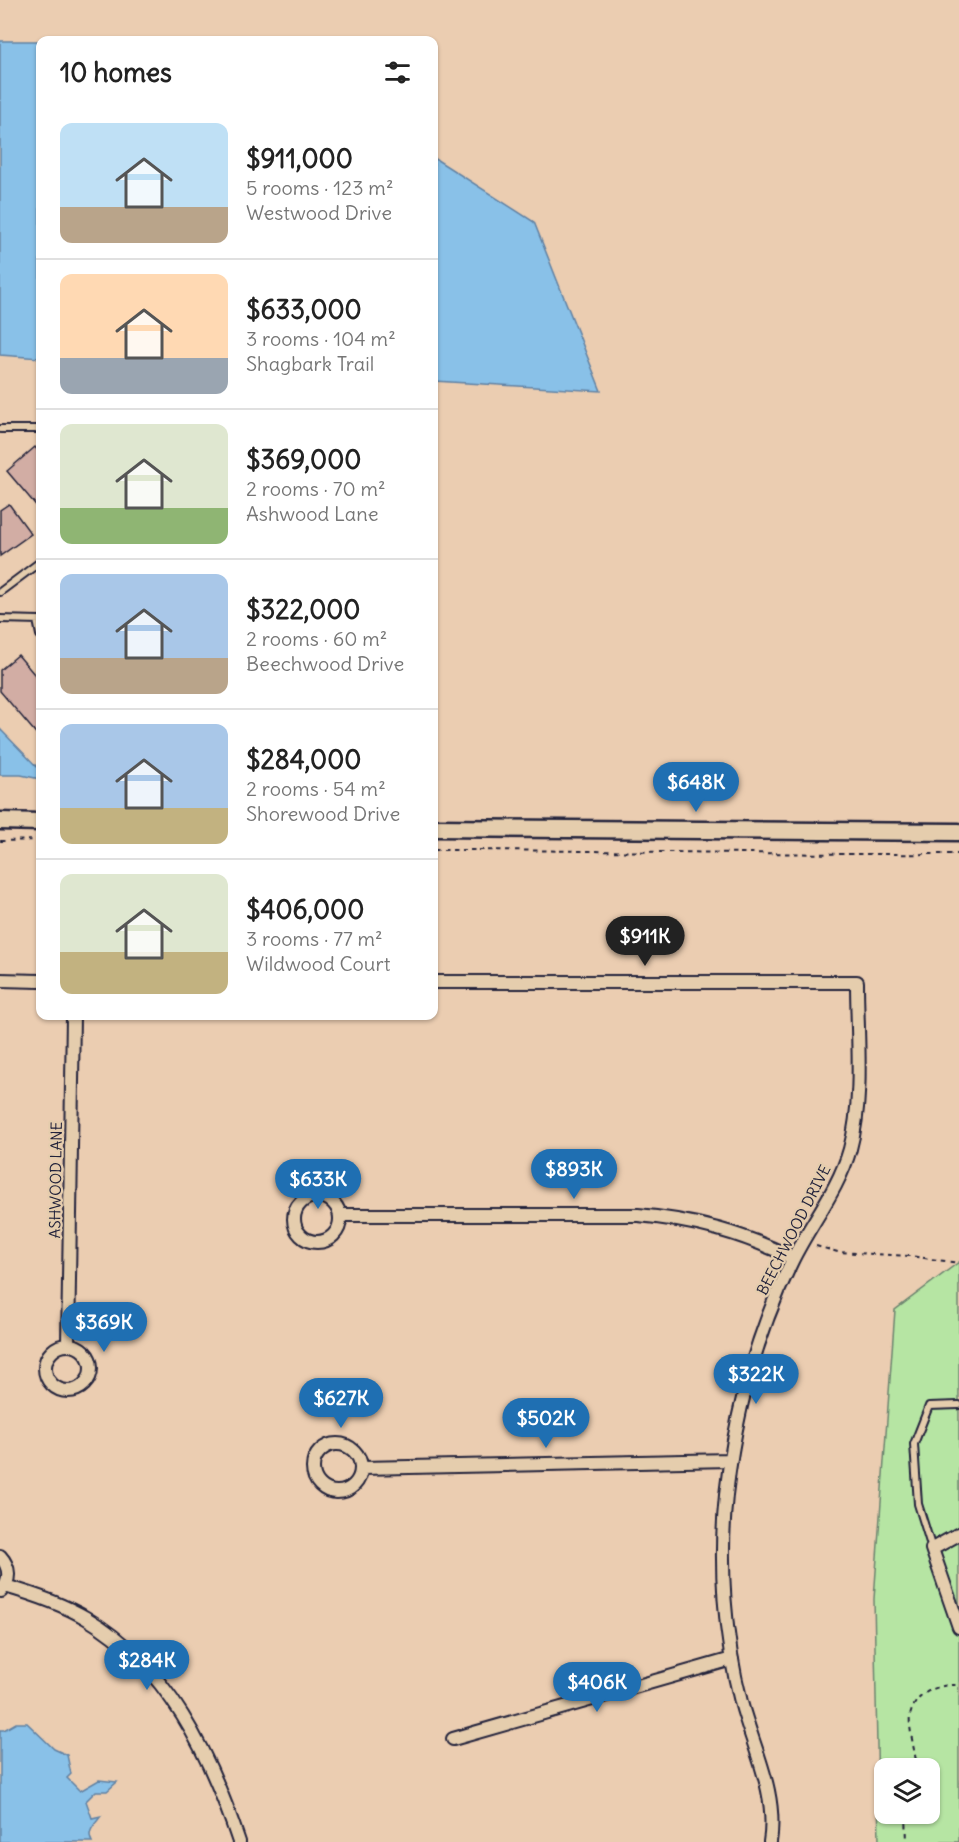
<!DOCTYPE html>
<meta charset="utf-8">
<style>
:root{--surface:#fff;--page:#f6f6f6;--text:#222;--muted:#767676;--line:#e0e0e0;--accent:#1f6fb2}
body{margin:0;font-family:Delius,sans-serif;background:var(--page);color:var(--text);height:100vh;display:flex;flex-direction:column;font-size:22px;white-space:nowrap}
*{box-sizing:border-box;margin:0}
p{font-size:20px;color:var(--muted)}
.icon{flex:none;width:33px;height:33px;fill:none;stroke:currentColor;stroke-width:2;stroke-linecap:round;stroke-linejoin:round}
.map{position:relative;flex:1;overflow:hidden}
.drawer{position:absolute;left:36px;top:36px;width:402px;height:984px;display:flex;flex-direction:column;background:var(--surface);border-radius:12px;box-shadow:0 2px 4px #0004}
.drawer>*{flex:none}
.tools{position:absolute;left:874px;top:1758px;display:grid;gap:12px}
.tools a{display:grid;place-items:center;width:66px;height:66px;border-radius:12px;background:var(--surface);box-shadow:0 2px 4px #0004;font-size:30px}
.price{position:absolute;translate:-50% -51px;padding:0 14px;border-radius:21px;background:var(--accent);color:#fff;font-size:20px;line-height:39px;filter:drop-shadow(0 2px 3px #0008)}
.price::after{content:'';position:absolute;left:50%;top:36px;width:18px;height:14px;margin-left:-9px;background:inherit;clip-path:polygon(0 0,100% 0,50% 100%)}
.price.current{background:#222;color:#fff}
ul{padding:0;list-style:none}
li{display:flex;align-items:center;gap:18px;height:150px;padding:0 24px}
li+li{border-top:2px solid var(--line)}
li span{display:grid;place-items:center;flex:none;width:168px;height:120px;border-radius:12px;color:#555}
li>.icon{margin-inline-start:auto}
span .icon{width:72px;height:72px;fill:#fffc;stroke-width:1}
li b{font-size:26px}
h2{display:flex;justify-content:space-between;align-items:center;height:72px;padding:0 24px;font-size:26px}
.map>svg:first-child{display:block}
.green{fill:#b6e5a3;stroke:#6c846f;stroke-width:1.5;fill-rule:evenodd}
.water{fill:#89c1e8;stroke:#6081a3;stroke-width:1.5}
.building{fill:#d2ada4;stroke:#22223b;stroke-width:1.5}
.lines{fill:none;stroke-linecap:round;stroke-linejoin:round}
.lane-casing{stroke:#22223b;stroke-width:10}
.street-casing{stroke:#22223b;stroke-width:16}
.secondary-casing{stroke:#22223b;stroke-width:21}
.path{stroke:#22223b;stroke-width:2;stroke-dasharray:4.5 4.5;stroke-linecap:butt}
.lane{stroke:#e5cdad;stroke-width:6}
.street{stroke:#e5cdad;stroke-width:12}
.secondary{stroke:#e5cdad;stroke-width:16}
.labels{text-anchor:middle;stroke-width:4.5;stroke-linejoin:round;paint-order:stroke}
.street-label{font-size:15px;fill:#22223b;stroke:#e5cdad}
</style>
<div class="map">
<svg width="959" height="1842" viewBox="0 0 959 1842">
<rect width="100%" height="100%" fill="#ebcdb1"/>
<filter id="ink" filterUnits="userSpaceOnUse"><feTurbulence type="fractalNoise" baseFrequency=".0167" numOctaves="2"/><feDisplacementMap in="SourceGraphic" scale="12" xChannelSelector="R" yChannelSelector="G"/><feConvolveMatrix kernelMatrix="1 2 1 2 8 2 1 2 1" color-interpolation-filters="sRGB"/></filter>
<g filter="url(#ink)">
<path class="green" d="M959 1262V1842H879L874 1599 895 1310ZM885 1768H930V1814H885Z"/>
<path class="water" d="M0 41H40V358L0 355Z
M434 158 534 222 601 391 434 381Z
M0 729 40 770V779L21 775H0Z
M16 1723H27L54 1749 67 1755 71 1774 67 1778 80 1791 99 1780 117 1782 107 1791H96L86 1801 92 1818 101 1816C95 1824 86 1832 92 1842H0V1730H4Z"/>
<path class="building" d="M35 447 40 453V510L7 471Z
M9 504 31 534 0 556V510Z
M18 655 40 681V738L0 691V670Z"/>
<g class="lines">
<defs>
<path id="lane" d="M0 429H40
M0 592 40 562
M0 619 40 620
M37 620 40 635
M932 1549 918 1504 914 1444 929 1406 959 1405"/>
<path id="street" d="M0 980 40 981
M434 982H857C857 1036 864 1097 850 1149 839 1189 810 1224 792 1261 756 1335 735 1413 726 1495 719 1563 724 1636 741 1702 753 1748 778 1793 770 1842
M294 1219a23 23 0 1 1 46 0a23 23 0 1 1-46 0Z
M341 1215H638C695 1220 742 1233 793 1258
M45 1368a23 23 0 1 1 46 0a23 23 0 1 1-46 0Z
M68 1345 73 1016
M313 1468a24 24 0 1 1 48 0a24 24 0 1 1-48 0Z
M362 1468 730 1460
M959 1534 932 1549 959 1627
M0 1556C10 1567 11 1580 1 1591
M5 1586C33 1594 61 1603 86 1618 168 1666 210 1755 239 1842
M453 1739 732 1659"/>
<path id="secondary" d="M0 821 40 822
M434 828 959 832"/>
</defs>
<use href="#lane" class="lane-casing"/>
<use href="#street" class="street-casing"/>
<use href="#secondary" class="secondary-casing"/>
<path class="path" d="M0 841 40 840
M434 850C609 850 784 855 959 854
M816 1246 838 1252 910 1256 959 1263
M917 1768C916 1756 908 1726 910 1716 915 1692 938 1684 959 1685
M906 1814 907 1842"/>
<use href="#lane" class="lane"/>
<use href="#street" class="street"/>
<use href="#secondary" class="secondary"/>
</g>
</g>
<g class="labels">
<g class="street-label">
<text transform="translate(56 1180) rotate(-89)" y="5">ASHWOOD LANE</text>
<text transform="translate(794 1230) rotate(-63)" y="5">BEECHWOOD DRIVE</text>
</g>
</g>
</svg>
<div class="tools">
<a><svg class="icon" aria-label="layers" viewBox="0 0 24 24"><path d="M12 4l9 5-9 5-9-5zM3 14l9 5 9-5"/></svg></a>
</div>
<b class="price" style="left:696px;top:813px">$648K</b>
<b class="price current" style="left:645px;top:967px">$911K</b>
<b class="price" style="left:574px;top:1200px">$893K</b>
<b class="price" style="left:318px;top:1210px">$633K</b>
<b class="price" style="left:104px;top:1353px">$369K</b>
<b class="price" style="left:756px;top:1405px">$322K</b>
<b class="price" style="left:341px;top:1429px">$627K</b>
<b class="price" style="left:546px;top:1449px">$502K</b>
<b class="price" style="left:147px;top:1691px">$284K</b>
<b class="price" style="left:597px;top:1713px">$406K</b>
<section class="drawer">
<h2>10 homes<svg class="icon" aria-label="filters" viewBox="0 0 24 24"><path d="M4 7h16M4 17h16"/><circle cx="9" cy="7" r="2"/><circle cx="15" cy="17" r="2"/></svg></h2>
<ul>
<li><span style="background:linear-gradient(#bfe0f5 70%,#b9a48a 0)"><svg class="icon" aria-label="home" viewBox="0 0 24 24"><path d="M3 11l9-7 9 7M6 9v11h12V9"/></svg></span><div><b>$911,000</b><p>5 rooms · 123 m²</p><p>Westwood Drive</p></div></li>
<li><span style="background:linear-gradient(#ffd9b3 70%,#9aa5b1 0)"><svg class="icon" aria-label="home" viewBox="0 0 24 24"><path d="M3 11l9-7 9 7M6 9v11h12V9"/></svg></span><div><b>$633,000</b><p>3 rooms · 104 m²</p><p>Shagbark Trail</p></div></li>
<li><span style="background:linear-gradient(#dfe7d0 70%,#8fb573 0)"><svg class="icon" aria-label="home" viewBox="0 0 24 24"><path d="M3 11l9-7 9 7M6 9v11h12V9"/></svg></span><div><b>$369,000</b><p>2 rooms · 70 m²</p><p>Ashwood Lane</p></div></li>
<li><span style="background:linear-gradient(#a9c7e8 70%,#b9a48a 0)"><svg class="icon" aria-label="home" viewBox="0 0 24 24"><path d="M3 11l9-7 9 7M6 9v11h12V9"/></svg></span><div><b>$322,000</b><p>2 rooms · 60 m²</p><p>Beechwood Drive</p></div></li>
<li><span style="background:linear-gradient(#a9c7e8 70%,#c2b280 0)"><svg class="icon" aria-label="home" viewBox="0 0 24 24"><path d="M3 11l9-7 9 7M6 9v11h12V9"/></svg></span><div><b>$284,000</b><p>2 rooms · 54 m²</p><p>Shorewood Drive</p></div></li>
<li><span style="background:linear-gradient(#dfe7d0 65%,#c2b280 0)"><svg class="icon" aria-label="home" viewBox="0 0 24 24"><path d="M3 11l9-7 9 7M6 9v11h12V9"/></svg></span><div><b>$406,000</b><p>3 rooms · 77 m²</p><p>Wildwood Court</p></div></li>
</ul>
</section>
</div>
